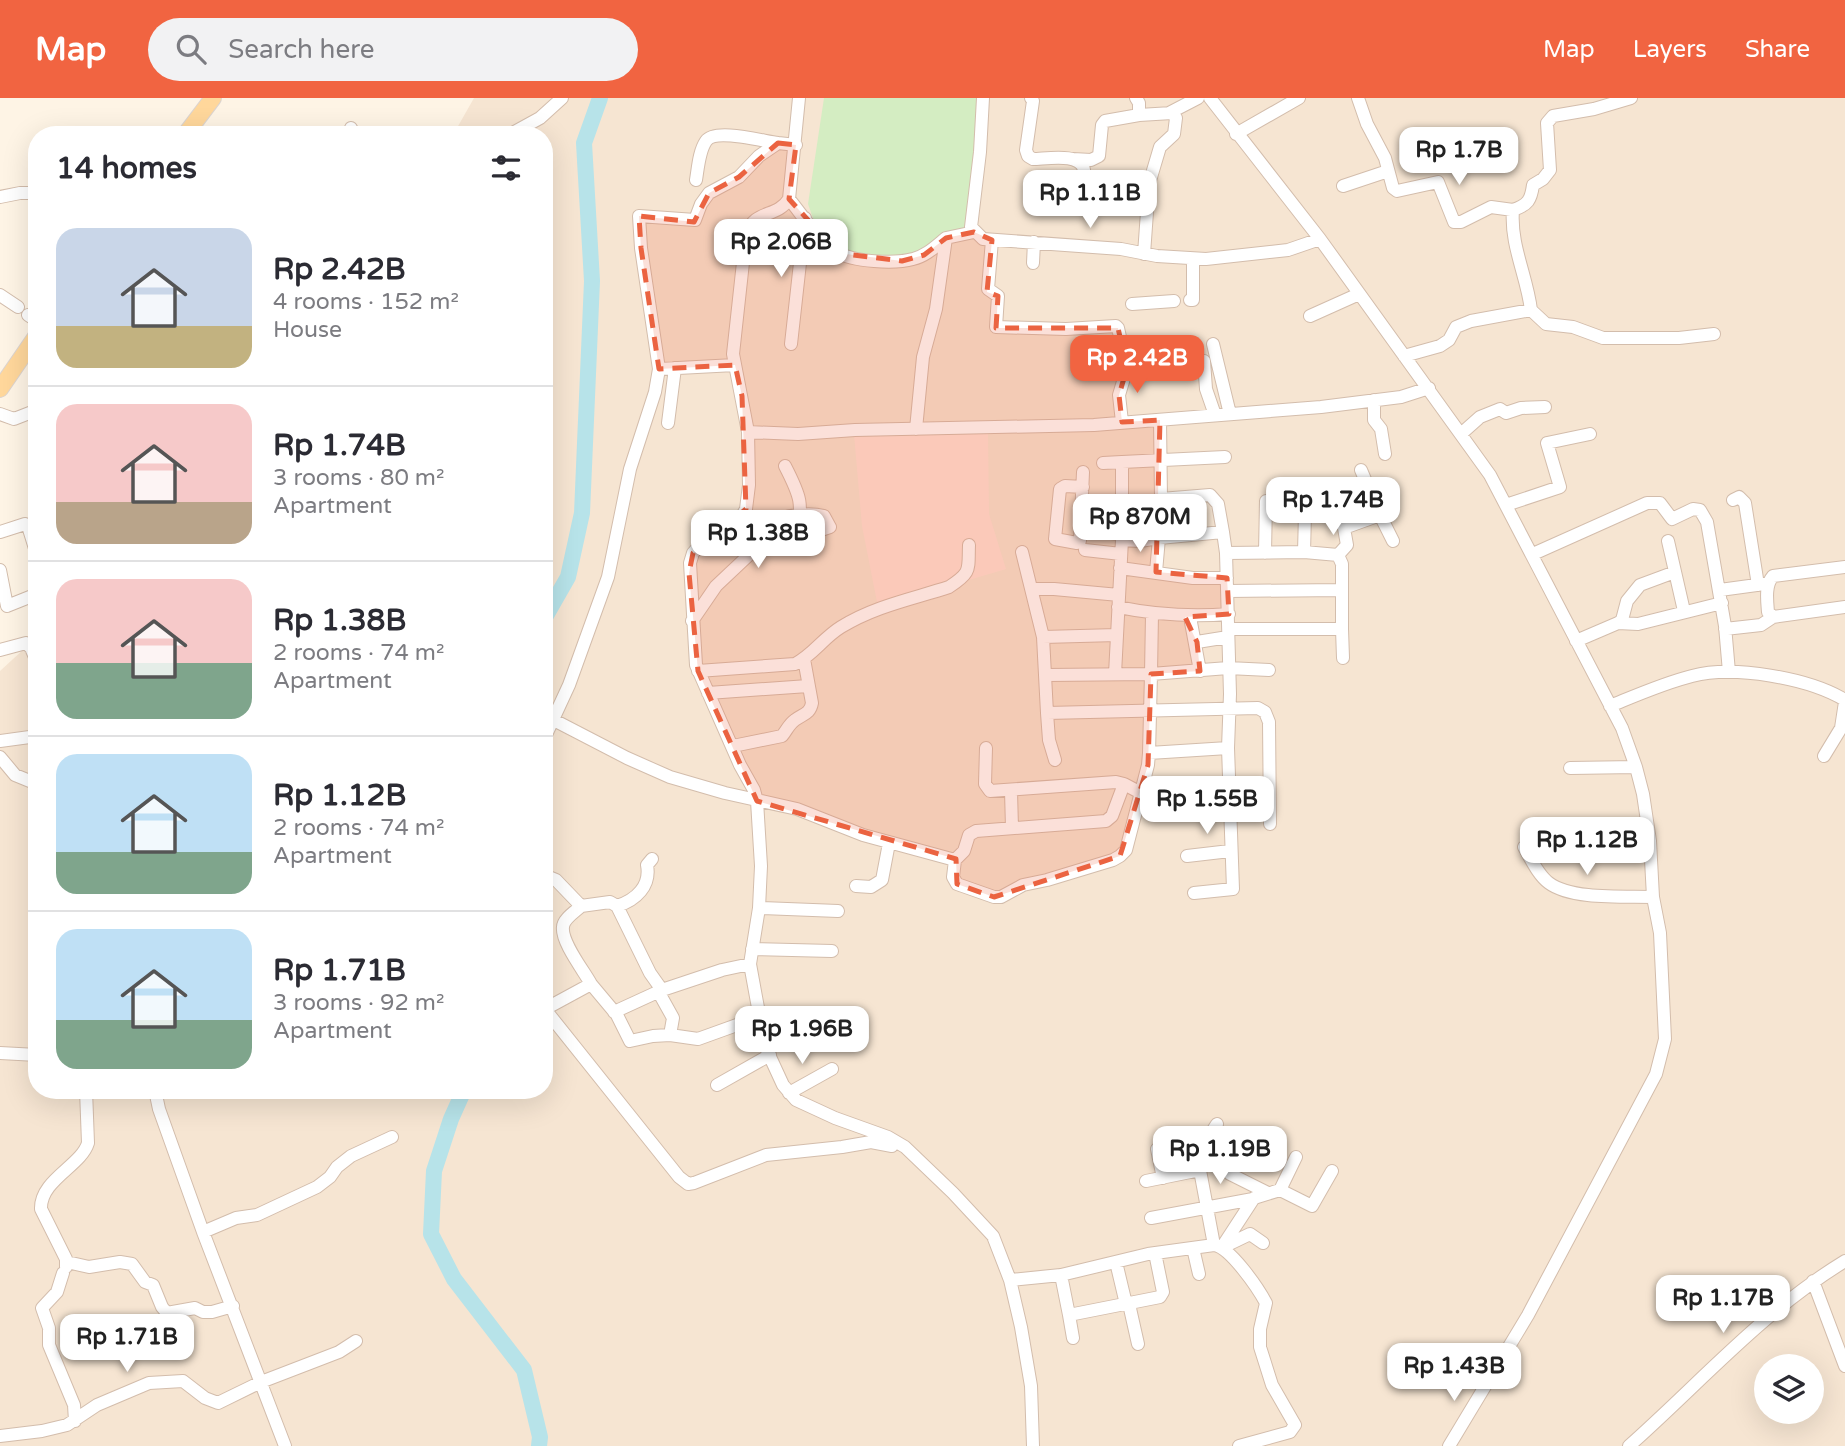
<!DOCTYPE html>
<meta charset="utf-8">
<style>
:root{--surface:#fff;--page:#f2f2f3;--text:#2b2b33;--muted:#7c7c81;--line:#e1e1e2;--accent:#f16441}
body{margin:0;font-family:"Varela Round",sans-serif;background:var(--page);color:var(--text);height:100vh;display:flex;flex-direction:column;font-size:26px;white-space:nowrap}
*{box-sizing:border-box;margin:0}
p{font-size:23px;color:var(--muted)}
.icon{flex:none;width:38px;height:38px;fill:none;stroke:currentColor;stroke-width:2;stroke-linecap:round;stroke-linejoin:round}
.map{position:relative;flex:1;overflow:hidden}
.details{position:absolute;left:28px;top:28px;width:525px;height:973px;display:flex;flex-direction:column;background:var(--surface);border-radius:28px;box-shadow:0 7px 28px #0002}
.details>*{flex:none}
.buttons{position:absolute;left:1754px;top:1256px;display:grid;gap:14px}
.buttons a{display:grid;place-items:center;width:70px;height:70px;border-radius:50%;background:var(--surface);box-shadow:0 7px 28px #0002;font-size:35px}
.price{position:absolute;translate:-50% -60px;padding:0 16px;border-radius:14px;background:#fff;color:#222;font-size:23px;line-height:46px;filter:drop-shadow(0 2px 4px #0008)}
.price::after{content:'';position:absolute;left:50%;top:42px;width:21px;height:16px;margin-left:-10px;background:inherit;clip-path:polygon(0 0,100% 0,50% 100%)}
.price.active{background:var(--accent);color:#fff}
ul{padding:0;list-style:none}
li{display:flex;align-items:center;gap:21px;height:175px;padding:0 28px}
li+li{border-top:2px solid var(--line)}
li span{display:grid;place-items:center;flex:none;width:196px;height:140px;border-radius:21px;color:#555}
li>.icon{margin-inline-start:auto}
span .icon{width:84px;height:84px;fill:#fffc;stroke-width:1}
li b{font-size:30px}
h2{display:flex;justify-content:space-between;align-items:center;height:84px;padding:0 28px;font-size:30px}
header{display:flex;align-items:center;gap:42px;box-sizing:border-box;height:98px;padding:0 35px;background:var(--accent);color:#fff}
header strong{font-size:33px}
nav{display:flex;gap:38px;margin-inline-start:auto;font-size:24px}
.search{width:490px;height:63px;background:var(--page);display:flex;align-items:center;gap:18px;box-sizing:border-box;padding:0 24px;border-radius:38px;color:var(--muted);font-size:26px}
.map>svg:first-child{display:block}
.residential{fill:#f6e5d2;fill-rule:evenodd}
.commercial{fill:#ffe3d8}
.green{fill:#d4edc2}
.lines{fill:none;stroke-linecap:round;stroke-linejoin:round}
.river{stroke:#b7e3e9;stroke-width:16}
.minor-casing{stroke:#d3bdac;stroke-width:14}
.major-casing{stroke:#dcd4cf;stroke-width:18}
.minor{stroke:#fff;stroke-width:12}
.major{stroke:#ffd79b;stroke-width:16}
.marked{fill:#eb6341;fill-opacity:0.2;stroke:#eb6341;stroke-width:5;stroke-dasharray:14 9;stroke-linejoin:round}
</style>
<header>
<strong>Map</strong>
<div class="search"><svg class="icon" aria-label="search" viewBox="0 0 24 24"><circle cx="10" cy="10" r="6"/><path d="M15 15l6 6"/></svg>Search here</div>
<nav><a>Map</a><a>Layers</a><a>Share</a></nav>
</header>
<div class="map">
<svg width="1845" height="1348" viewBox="0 0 1845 1348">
<rect width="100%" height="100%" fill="#fef4e5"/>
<path class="residential" d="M474 0H1845V1348H0V573L37 539V992H544V37H453ZM1766 1269H1811V1314H1766Z"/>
<path class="commercial" d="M988 334 989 416 1006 471 878 509 862 428 854 336Z"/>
<path class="green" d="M824 0H978L968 128 923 159H857L833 146 816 129 808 106Z"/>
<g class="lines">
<path class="river" d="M544 521 568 479 582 415 592 183 584 45 600 0
M464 992 451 1021 434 1073 431 1136 454 1181 524 1272 540 1339 539 1348"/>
<defs>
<path id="minor" d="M799 0 789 101C776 121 755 110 746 137L733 256 748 334 749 387 746 411 741 420 700 447 693 455 690 465 696 567 740 667 754 692 757 703 761 768 759 810 750 866 765 948 783 987 796 1002 835 1020 888 1039 905 1049 953 1095 993 1138 1010 1182 1021 1229 1031 1288 1033 1348
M983 0 980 54 971 129 983 141 1121 151 1157 158 1206 161 1288 152 1320 141
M1031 0 1033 3 1026 52 1028 58 1033 61C1046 61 1081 54 1084 72 1085 81 1083 92 1083 100
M1136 0 1139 5V17L1172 15 1176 20 1174 36 1160 49 1149 86 1144 156
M1210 0 1320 141 1490 377 1622 630 1636 669 1643 696 1650 743 1653 799 1660 835 1665 941 1656 976 1528 1217 1449 1348
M1358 0 1367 26 1385 60 1393 90 1397 93 1438 84 1454 124H1461L1491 109 1513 112
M1169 15 1198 0
M351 30 354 37
M1236 36 1299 0
M509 37 540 20 562 0
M1073 61 1091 62 1099 58 1102 27 1105 23 1139 17
M696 82C698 70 699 53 706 43 715 30 762 43 778 45
M1343 88 1388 73
M0 99 20 95H37
M789 101C804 119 817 141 837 154 853 164 895 166 913 161 926 158 936 148 946 140
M992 142 988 191 998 198 996 229 1066 231 1116 228 1118 230 1127 270 1119 297 1122 324
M1033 165 1034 144
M0 197 18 209
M1190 202H1193V161
M1132 206 1174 203
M1531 212C1527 178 1510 147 1513 112 1528 107 1531 102 1533 87L1543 81 1550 72 1547 25 1553 18 1594 11 1631 0
M28 217 37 223
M1310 218 1359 196
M791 246 805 120
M1213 246 1230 316
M1404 258 1440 248 1449 242 1456 229 1471 223 1531 212 1546 226 1573 229 1603 240H1679L1714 236
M1204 263 1206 291 1215 317
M659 271 735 267
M1374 302V322L1381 331 1385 356
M0 316 14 321 37 312
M1160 322 1161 401 1159 440 1223 434 1226 455 1230 596 1228 650 1233 791 1194 795
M668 325 675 270
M916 331 923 259 936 211 946 140 974 134
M748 334 798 336 855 332 1094 327 1321 309 1401 299 1429 290
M1462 335 1480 319 1500 311 1506 315 1521 310 1545 309
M1103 365 1122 364
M785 368C801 399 803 405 797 440
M1361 372 1380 417
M1083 389 1065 388 1060 391 1055 441 1077 445 1080 443 1083 374
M1161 401 1210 397 1218 406 1223 434
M1733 402 1739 399 1745 405 1758 487
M1334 405 1344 430
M1506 407 1560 389 1547 345 1590 336
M1081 432 1121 436
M0 434 25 426 28 428 37 457
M1122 442V364L1225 359
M1668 443 1684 513
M1085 452 1121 456
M1022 454 1043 539 1047 615
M1304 454 1305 416
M1226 455 1304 454 1338 457 1342 466V531
M1265 455 1266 403
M1533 456 1647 405H1660L1672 421 1693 411 1700 412 1707 424 1725 528 1729 574
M1338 457 1347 447 1344 430 1380 417 1393 443
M1845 469 1773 478C1765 487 1767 502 1768 514L1773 519 1845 509
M1120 470 1193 480H1227
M0 472 7 508 37 496
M1032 491H1054L1119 497
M1720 492 1764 486
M1228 493 1341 492
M1118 509C1156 517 1190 519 1229 516
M1190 519 1200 573
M692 523 716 488 751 455 830 429 824 418C801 412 771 422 750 431
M1618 525 1622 522 1627 503 1640 487 1675 474
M1229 531H1342L1343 560
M1725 531 1761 527 1773 519
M1043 539 1117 537
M1576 543 1618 525 1638 526 1722 505
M1197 544 1228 539
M0 552 26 545 31 550 37 564
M698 573 795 566C813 557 823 540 841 529 875 508 912 501 949 489 972 474 968 472 969 447
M1115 576 1122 442 1140 443 1159 440 1156 474
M1047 577 1151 576 1152 516
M708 595 808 588
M1610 608C1637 597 1664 585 1692 578 1734 567 1808 580 1845 602
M544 617 627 660 670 679 725 695 797 711 863 737 955 762 964 753 969 737 976 733 1106 723 1112 718 1124 686 1141 695
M544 641 569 587 608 479 630 371 655 294 659 271 641 150 639 118 695 122 701 106 709 95 739 79 759 58 778 45 796 47
M0 643 37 638
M733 648 782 638C787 632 789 626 795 622 803 616 810 616 812 605L804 561
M986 650 985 686 990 693 1116 684 1124 686
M1149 655 1151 576 1228 570 1269 572
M1824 658 1841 630 1845 604
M0 659 15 677 37 686
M1055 662 1049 642 1047 615 1258 610 1265 614 1269 624 1270 726
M1570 670 1636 669
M1011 693 1012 730
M1183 704 1229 707
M1524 749C1531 761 1538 777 1549 785 1572 802 1625 798 1653 799
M1187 758 1230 753
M955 762 953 779 957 786 994 799H1001L1023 787 1047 782 1113 762 1120 758 1126 752 1148 667 1149 655 1228 650
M544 777 556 782 581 808 610 804 617 808 650 875 662 892 722 872 750 866
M856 788 871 789 882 782 889 745
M581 808C576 813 563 821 563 829 561 844 584 873 591 886
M617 808C636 802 651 788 647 767L652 761
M759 810 838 813
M752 851 832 853
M658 893 673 920 670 937
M544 910 679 1079 688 1086 694 1085 766 1057 842 1049 871 1044 892 1048
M545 911 591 886 617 917 630 943 653 938 670 937 698 941 759 919
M614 914 662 892
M761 931 792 921
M0 955 37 957
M717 987 770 957
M155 992 159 1011 203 1134 236 1120 257 1117 317 1089 330 1079 337 1069 351 1058 392 1039
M789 995 832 971
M1193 1035 1214 1147
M1157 1051 1163 1080
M1197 1057 1217 1026
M1230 1076 1268 1095
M1146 1083 1200 1072
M1280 1092 1296 1059
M1151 1120 1253 1101
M203 1134 285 1348
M1222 1149 1254 1100 1280 1092 1312 1108 1332 1073
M1223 1149 1250 1136 1263 1145
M1193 1150 1199 1176
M67 1164 89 1169 120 1164 132 1166 145 1184 153 1187 162 1209 167 1215 195 1210 203 1214H212L233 1208
M1116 1164 1126 1206
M66 1169V1161L41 1111C40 1082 81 1068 88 1045L86 992
M63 1175 57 1194 42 1210 49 1230V1247L74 1307 75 1323
M1061 1177 1069 1217 1160 1199 1163 1194 1155 1155
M1010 1182 1061 1177 1148 1156 1214 1147C1230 1149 1258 1190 1266 1205L1260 1231V1249L1272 1287 1295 1327 1290 1334 1239 1348
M1813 1183 1845 1268
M1129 1206 1138 1246
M1069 1217 1073 1240
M0 1338 42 1333 67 1327 97 1307 149 1285 183 1283 205 1300 218 1305 261 1284 339 1254 356 1243
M1629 1348C1700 1285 1763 1213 1845 1163"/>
<path id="major" d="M185 37 213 0
M0 291 37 237"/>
</defs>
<use href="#minor" class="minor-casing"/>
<use href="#major" class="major-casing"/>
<use href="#minor" class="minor"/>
<use href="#major" class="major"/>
</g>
<path class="marked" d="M778 45 796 47 789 101 838 155 902 163 924 157 946 140 974 134 992 142 987 194 998 198 996 230H1118L1127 270 1119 297 1122 324 1160 322 1156 474 1227 480 1229 516 1185 519 1197 544 1200 573 1151 576 1148 667 1120 758 994 799 957 786 956 761 757 703 698 573 689 475 693 455 746 411 742 298 735 267 659 271 641 150 639 118 694 124 709 95 739 79Z"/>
</svg>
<div class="buttons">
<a><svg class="icon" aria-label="layers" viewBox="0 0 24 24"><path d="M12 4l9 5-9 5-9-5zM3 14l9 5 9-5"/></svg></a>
</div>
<b class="price" style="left:1459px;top:89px">Rp 1.7B</b>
<b class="price" style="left:1090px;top:132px">Rp 1.11B</b>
<b class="price" style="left:781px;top:181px">Rp 2.06B</b>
<b class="price active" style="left:1137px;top:297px">Rp 2.42B</b>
<b class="price" style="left:1333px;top:439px">Rp 1.74B</b>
<b class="price" style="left:1140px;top:456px">Rp 870M</b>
<b class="price" style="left:758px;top:472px">Rp 1.38B</b>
<b class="price" style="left:1207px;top:738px">Rp 1.55B</b>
<b class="price" style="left:1587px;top:779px">Rp 1.12B</b>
<b class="price" style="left:802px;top:968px">Rp 1.96B</b>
<b class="price" style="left:1220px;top:1088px">Rp 1.19B</b>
<b class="price" style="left:1723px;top:1237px">Rp 1.17B</b>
<b class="price" style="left:127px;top:1276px">Rp 1.71B</b>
<b class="price" style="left:1454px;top:1305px">Rp 1.43B</b>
<section class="details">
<h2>14 homes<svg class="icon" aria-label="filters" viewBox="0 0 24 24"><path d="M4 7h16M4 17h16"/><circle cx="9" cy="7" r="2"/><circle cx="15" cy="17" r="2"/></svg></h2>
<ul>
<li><span style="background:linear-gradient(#c9d6e8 70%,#c2b280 0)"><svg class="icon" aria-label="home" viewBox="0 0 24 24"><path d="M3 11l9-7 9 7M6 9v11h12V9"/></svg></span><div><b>Rp 2.42B</b><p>4 rooms · 152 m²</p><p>House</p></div></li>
<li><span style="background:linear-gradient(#f6c9c9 70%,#b9a48a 0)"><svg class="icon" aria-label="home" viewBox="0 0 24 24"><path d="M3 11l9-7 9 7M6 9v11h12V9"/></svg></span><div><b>Rp 1.74B</b><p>3 rooms · 80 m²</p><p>Apartment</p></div></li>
<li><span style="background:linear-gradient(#f6c9c9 60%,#7fa58c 0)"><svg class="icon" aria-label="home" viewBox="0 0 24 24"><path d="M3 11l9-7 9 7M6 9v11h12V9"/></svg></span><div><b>Rp 1.38B</b><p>2 rooms · 74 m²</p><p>Apartment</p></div></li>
<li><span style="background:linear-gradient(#bfe0f5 70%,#7fa58c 0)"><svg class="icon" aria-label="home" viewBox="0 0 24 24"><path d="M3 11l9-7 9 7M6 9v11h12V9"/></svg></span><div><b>Rp 1.12B</b><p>2 rooms · 74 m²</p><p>Apartment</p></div></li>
<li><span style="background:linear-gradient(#bfe0f5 65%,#7fa58c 0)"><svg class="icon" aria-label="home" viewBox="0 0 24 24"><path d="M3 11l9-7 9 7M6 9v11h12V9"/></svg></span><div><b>Rp 1.71B</b><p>3 rooms · 92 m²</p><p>Apartment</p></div></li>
</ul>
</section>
</div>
